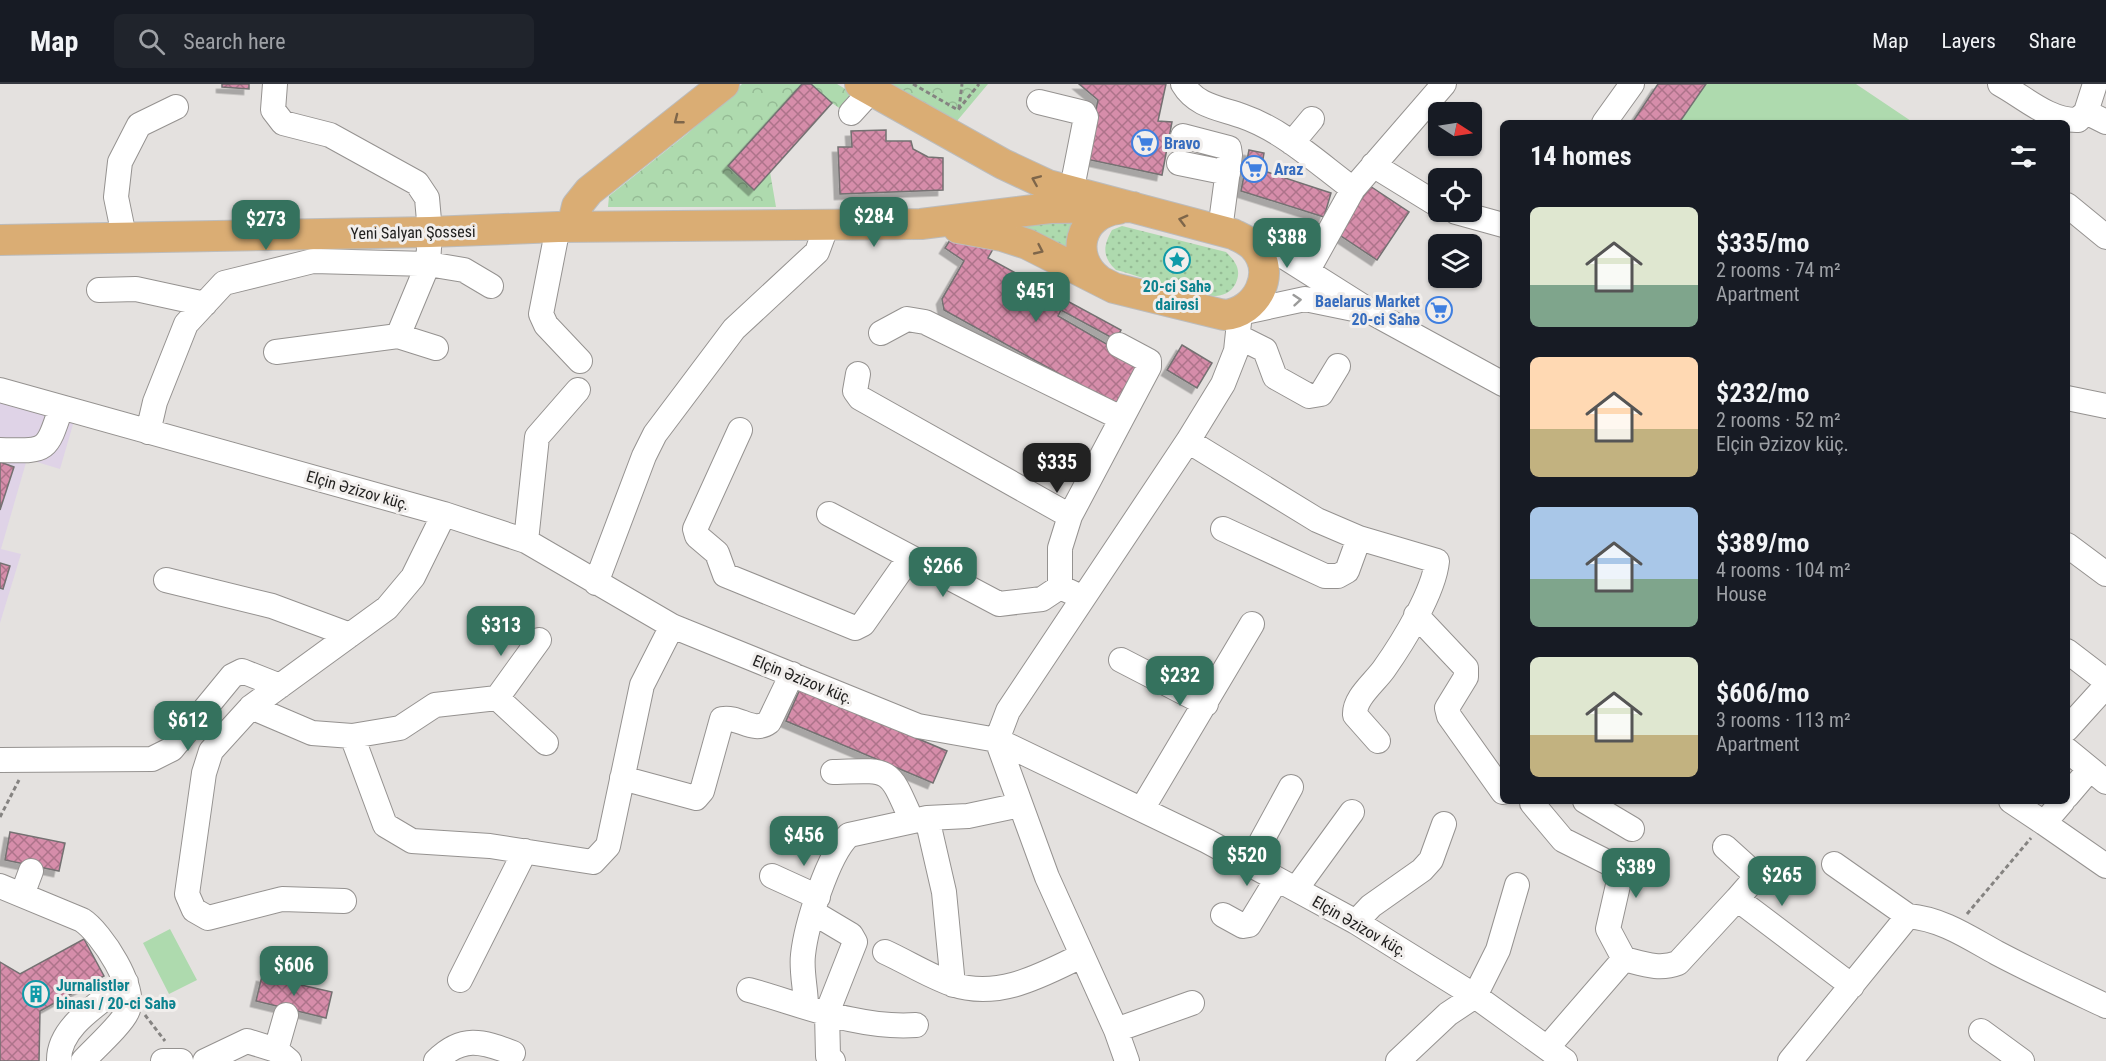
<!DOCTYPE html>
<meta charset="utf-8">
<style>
:root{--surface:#171b24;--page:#20242c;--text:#f1f3f6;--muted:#9ea1a6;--line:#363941;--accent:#35725e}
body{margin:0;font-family:"Roboto Condensed",sans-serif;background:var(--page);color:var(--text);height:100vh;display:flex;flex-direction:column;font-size:22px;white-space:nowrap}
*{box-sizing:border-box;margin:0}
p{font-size:20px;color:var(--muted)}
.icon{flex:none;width:33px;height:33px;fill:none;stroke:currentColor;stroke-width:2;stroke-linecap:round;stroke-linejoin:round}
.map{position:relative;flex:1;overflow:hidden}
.side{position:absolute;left:1500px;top:36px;width:570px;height:684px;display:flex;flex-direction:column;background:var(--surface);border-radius:9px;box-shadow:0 2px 4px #0004}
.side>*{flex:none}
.needle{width:39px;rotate:102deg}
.fabs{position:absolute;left:1428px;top:18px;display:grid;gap:12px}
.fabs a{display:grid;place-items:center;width:54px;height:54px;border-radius:9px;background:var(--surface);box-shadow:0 2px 4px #0004;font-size:30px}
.price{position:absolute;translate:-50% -51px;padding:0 14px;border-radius:12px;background:var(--accent);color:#fff;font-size:20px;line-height:39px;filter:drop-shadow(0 2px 3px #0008)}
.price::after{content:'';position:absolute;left:50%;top:36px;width:18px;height:14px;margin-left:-9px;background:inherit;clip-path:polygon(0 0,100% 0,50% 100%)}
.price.active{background:#222;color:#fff}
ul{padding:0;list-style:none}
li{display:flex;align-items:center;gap:18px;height:150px;padding:0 30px}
li span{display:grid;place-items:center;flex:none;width:168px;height:120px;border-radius:9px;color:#555}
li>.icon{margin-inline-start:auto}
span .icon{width:72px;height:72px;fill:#fffc;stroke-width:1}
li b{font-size:26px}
h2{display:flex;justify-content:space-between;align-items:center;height:72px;padding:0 30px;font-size:26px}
header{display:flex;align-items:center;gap:36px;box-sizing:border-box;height:84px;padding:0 30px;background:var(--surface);border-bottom:2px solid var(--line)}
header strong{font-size:28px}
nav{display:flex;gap:33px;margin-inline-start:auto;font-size:21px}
.search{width:420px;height:54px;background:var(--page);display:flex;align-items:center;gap:15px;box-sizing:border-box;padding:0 21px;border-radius:9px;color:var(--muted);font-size:22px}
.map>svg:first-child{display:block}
.education{fill:#dfd3e7}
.grass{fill:url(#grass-dots)}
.forest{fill:url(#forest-crowns)}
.pitch{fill:#aedaae}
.building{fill:url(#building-cross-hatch);stroke:#747172;stroke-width:1.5;filter:url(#shadow)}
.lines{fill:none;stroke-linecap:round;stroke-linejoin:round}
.minor-casing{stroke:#959290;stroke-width:26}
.major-casing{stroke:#bcbcbc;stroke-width:32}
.path{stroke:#858381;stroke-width:3;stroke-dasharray:4.5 3;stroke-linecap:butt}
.minor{stroke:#fff;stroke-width:24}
.major{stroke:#daad74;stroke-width:30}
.oneway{stroke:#7e664a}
.oneway2{stroke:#9b9b9a}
.labels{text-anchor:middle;stroke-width:6;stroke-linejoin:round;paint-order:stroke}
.shop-label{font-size:16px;font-weight:bold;fill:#366cbe;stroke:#f1eeec;text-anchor:start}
.street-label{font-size:16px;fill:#21201f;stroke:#f1eeec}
.culture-label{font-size:16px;font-weight:bold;fill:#0d838f;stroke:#f1eeec}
</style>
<header>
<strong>Map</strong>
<div class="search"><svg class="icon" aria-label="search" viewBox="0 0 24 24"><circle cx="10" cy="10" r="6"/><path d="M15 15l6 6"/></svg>Search here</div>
<nav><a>Map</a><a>Layers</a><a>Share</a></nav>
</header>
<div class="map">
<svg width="2106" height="977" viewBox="0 0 2106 977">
<defs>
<pattern id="grass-dots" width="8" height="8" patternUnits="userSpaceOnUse" patternTransform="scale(1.5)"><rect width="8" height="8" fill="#aedaae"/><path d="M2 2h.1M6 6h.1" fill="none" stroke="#95bb95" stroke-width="1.8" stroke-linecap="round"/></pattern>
<pattern id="forest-crowns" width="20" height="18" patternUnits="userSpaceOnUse" patternTransform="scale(1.5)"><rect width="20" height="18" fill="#aedaae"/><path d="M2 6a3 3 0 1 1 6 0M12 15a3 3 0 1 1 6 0" fill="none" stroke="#95bb95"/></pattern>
<pattern id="building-cross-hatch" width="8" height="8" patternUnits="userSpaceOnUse" patternTransform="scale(1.5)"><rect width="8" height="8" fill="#d68daa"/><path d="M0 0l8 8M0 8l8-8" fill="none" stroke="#ad738a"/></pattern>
<filter id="shadow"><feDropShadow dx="-5.5" dy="5.5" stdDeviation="0" flood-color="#0004"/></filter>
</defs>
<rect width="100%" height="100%" fill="#e4e1df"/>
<path class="education" d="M0 314 74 337 60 385 27 375 1 465 21 470 0 539Z"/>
<path class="grass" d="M1078 136 1070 165 1020 141Z
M1122 142 1226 168C1234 176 1241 184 1237 196 1234 206 1226 211 1216 212 1198 213 1137 191 1116 186 1102 173 1103 162 1112 146Z"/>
<path class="forest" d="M742 0H837L854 10 842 26 832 19 770 88 776 123H608L609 112 687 50Z
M888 0H988L957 37Z"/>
<path class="pitch" d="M1706 0H1856L1914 39H1679Z
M170 845 197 896 169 910 143 859Z"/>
<path class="building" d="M222 0H249V5L222 3Z
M802 0H811L832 19 754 106 728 82Z
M1079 0H1166L1158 37 1172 38 1162 91 1086 75 1098 16Z
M1658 0H1706L1679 39H1632Z
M886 46V57H911L913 65 928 73 943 74V106L840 110 838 63H852L851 47Z
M1249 66 1264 69 1261 86 1331 109 1324 133 1241 107Z
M1370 102 1409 128 1377 176 1338 150Z
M952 153 993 165 988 174 1121 246 1116 256 1061 226 1058 232 1141 280 1119 323 944 226 942 215 964 177 945 164Z
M1182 261 1212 279 1197 304 1167 286Z
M0 378 14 383 0 426Z
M0 479 10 482 3 505 0 504Z
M800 605 947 667 933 699 786 637Z
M10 748 65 759 59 787 5 776Z
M84 855 104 892 40 927 39 977H0V878L20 890Z
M262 892 332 908 326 934 256 917Z"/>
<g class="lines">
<defs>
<path id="minor" d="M275 0 273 26 283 39 330 51 417 99 427 114 430 148 428 180 398 252
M1183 0C1196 22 1219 24 1242 32 1283 46 1319 80 1353 105
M2000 0C2024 13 2049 37 2078 36L2086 28 2095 0
M1039 18 1084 29 1086 33 1071 109
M2086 28 2106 38
M851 29 871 7
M1604 39 1632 0
M1183 52 1229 64 1230 71 1220 146
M1292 59 1312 35
M1179 79 1228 89
M1373 81 1438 121
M2067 121 2106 153
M1456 128 1503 141
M558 143 541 230 546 241 580 277
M124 152 116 113 120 78 139 41 176 23
M1243 154 1275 167 1373 229 1503 300
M1308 186 1353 105 1444 0
M99 206 136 205 205 220
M881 249 907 235 925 238 1121 334
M1239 253 1265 266 1275 293 1309 312 1321 310 1338 282
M276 268 398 252 436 264
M858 290 855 307 860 314 1070 432
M0 306 444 430 526 457 672 542 918 642 997 656 1207 757 1356 838 1475 912 1565 977
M2067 314 2106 322
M740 346 695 445 697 452 717 469 725 491 855 544 863 540 910 473
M148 348 155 318 186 240 224 199 313 177 428 180 464 186 491 202
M1188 357 1317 436 1359 454 1437 477C1434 508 1403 558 1384 585 1374 599 1354 614 1355 631L1378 657
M0 366C47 367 46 369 61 324
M829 430 999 520 1042 515 1060 503 1075 510
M1223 445 1325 492H1338L1347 487 1359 454
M526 457 537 353 578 306
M2067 461 2106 490
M166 496 272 522 350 551
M596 499 644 372 655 350 734 245 817 168 827 141
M1060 503V464L1070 432 1149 283V277L1119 261
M1416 531 1466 584V593L1447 624 1449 632 1503 708
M2067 567 2106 597
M1121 576 1206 620
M497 614 539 556
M251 623 312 649 352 652 400 644 435 621 497 614 546 659
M2067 645 2106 602
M352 652 385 741 412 757 490 762 593 778 608 762 642 601 672 542
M2067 666 2106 698
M0 676 152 675 172 665 232 592 242 587 280 602
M833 688C893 686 888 683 912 737
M622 694 696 714 702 707 722 635C740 632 753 650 769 638L792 590
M2067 712 2090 685
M1585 717 1632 745
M2011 717 2044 739 2063 717
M1532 719 1563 756 1617 783 1621 788 1608 845 1624 875C1644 880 1659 886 1678 879L1737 815
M1142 725 1252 540
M927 734 944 808 953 901
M2044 739 2106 782
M1725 763 1757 792 1737 815 1852 902
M1249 780 1291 703
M1834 780 1908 832
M772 792 818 813
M0 802 82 836C101 848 139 906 127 928 121 941 94 965 83 977
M1296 805 1352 728
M22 811 31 787
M344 817 282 815 208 834 194 826 187 810 204 689 211 667 251 623 387 524 413 493 444 430
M814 829 851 851 855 858 827 929 828 972 833 977
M1223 831 1243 842 1249 841 1277 795
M1356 838 1371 822 1422 786 1431 776 1444 740
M885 868C907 878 929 892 952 900 998 916 1042 891 1081 872
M460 896 525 767
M749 906C803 921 858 945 916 941
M806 922C806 906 801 887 803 871 806 842 828 770 849 751L927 734 968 732 1020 721
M1116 946 1192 919
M1981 947 2022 977
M1547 964 1624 875
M276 966 286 931
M59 977C58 942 101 919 126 898
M163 977H181
M205 977 247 957 276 966 289 977
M436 977C462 951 482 957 513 969
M1127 977 1116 946 1047 793 997 656 1008 627 1188 357 1223 300 1236 267 1240 229 1305 215 1373 229
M1398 977 1448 930 1475 912 1498 866 1517 801
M1790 977 1908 832C1942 835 1968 853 1997 869 2033 888 2070 905 2106 922"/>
<path id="major" d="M860 0 1003 80 1048 101 1233 150C1239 153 1247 156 1253 162 1278 188 1257 229 1224 231L1114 204 1027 160 1002 152 958 144
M572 143 577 122 589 107 724 0
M0 156 430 148 558 143 921 140 1050 124 1133 123
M1099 196C1069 173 1079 130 1118 125"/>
</defs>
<use href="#minor" class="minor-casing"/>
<use href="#major" class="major-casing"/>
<path class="path" d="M913 0 958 26 979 0
M959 25 962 0
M0 733 19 696
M1967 830 2031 754
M145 931 165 957"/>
<use href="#minor" class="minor"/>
<use href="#major" class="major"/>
</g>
<defs><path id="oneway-chevron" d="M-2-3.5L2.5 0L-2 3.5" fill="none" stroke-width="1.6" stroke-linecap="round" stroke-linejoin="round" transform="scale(1.5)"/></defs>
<g class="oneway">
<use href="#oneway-chevron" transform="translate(678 36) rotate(142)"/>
<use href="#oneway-chevron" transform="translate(1036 96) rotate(-157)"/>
<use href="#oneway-chevron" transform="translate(1183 136) rotate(-165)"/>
<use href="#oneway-chevron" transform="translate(1039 166) rotate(25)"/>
</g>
<use class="oneway2" href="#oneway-chevron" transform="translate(1297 216) rotate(-5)"/>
<defs>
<symbol id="supermarket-ring" viewBox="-11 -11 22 22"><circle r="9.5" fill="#f1eeec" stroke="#3f7fe0" stroke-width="1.5"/><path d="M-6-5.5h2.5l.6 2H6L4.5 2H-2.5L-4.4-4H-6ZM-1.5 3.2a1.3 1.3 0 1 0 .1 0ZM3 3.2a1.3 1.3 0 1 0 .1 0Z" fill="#3f7fe0"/></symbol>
<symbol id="sight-ring" viewBox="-11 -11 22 22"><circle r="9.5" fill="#f1eeec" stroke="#0f9aa8" stroke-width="1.5"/><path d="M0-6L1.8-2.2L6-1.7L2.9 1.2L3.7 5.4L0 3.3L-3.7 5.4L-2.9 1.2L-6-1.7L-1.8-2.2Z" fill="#0f9aa8"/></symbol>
<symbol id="building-ring" viewBox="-11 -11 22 22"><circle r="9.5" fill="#f1eeec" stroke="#0f9aa8" stroke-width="1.5"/><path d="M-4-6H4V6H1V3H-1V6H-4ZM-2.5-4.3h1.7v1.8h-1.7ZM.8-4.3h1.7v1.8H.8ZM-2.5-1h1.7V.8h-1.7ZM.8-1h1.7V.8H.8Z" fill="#0f9aa8"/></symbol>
</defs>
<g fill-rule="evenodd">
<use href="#supermarket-ring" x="1130" y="44" width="30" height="30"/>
<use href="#supermarket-ring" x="1239" y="70" width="30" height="30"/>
<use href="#sight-ring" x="1162" y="161" width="30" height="30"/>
<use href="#supermarket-ring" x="1424" y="211" width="30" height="30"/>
<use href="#building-ring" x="21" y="895" width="30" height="30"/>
</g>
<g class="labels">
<g class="shop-label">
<text x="1164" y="65">Bravo</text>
<text x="1274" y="91">Araz</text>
<text x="1420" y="223" text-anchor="end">Baelarus Market<tspan x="1420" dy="18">20-ci Sahə</tspan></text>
</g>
<g class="street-label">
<text transform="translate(413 148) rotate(-1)" y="6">Yeni Salyan Şossesi</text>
<text transform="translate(358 406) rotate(16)" y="6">Elçin Əzizov küç.</text>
<text transform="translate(803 595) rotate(22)" y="6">Elçin Əzizov küç.</text>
<text transform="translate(1360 842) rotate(30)" y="6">Elçin Əzizov küç.</text>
</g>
<g class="culture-label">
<text x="1177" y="208">20-ci Sahə<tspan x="1177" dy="18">dairəsi</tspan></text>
<text x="56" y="907" text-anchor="start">Jurnalistlər<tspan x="56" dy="18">binası / 20-ci Sahə</tspan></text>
</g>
</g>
</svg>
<div class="fabs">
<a><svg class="needle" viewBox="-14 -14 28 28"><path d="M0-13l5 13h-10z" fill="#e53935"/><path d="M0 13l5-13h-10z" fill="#9ea1a6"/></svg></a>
<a><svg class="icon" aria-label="locate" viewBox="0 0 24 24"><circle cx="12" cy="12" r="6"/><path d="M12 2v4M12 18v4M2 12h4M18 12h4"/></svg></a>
<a><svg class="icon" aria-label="layers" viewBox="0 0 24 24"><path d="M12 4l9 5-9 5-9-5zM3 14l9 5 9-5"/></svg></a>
</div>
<b class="price" style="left:874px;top:164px">$284</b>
<b class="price" style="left:266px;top:167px">$273</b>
<b class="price" style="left:1287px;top:185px">$388</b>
<b class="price" style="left:1036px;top:239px">$451</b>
<b class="price active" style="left:1057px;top:410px">$335</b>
<b class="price" style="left:943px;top:514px">$266</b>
<b class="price" style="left:501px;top:573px">$313</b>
<b class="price" style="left:1180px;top:623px">$232</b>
<b class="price" style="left:188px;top:668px">$612</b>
<b class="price" style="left:804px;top:783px">$456</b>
<b class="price" style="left:1247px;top:803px">$520</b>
<b class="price" style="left:1636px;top:815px">$389</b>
<b class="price" style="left:1782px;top:823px">$265</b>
<b class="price" style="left:294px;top:913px">$606</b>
<section class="side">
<h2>14 homes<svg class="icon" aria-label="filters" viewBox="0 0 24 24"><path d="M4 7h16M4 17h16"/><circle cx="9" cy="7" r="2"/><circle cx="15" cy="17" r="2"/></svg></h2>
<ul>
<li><span style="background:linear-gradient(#dfe7d0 65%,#7fa58c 0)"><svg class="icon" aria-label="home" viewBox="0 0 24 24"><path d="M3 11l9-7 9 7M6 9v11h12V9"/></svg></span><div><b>$335/mo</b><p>2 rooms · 74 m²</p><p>Apartment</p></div></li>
<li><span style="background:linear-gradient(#ffd9b3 60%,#c2b280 0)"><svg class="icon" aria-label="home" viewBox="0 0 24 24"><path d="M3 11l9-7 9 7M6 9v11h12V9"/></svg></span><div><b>$232/mo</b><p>2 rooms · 52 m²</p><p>Elçin Əzizov küç.</p></div></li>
<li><span style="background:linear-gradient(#a9c7e8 60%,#7fa58c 0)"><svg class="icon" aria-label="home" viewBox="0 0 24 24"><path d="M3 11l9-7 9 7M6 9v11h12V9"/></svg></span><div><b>$389/mo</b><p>4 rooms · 104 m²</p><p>House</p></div></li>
<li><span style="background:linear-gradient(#dfe7d0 65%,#c2b280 0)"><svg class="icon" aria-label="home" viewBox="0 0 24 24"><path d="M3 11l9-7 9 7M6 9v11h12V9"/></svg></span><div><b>$606/mo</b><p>3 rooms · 113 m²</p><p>Apartment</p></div></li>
</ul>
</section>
</div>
